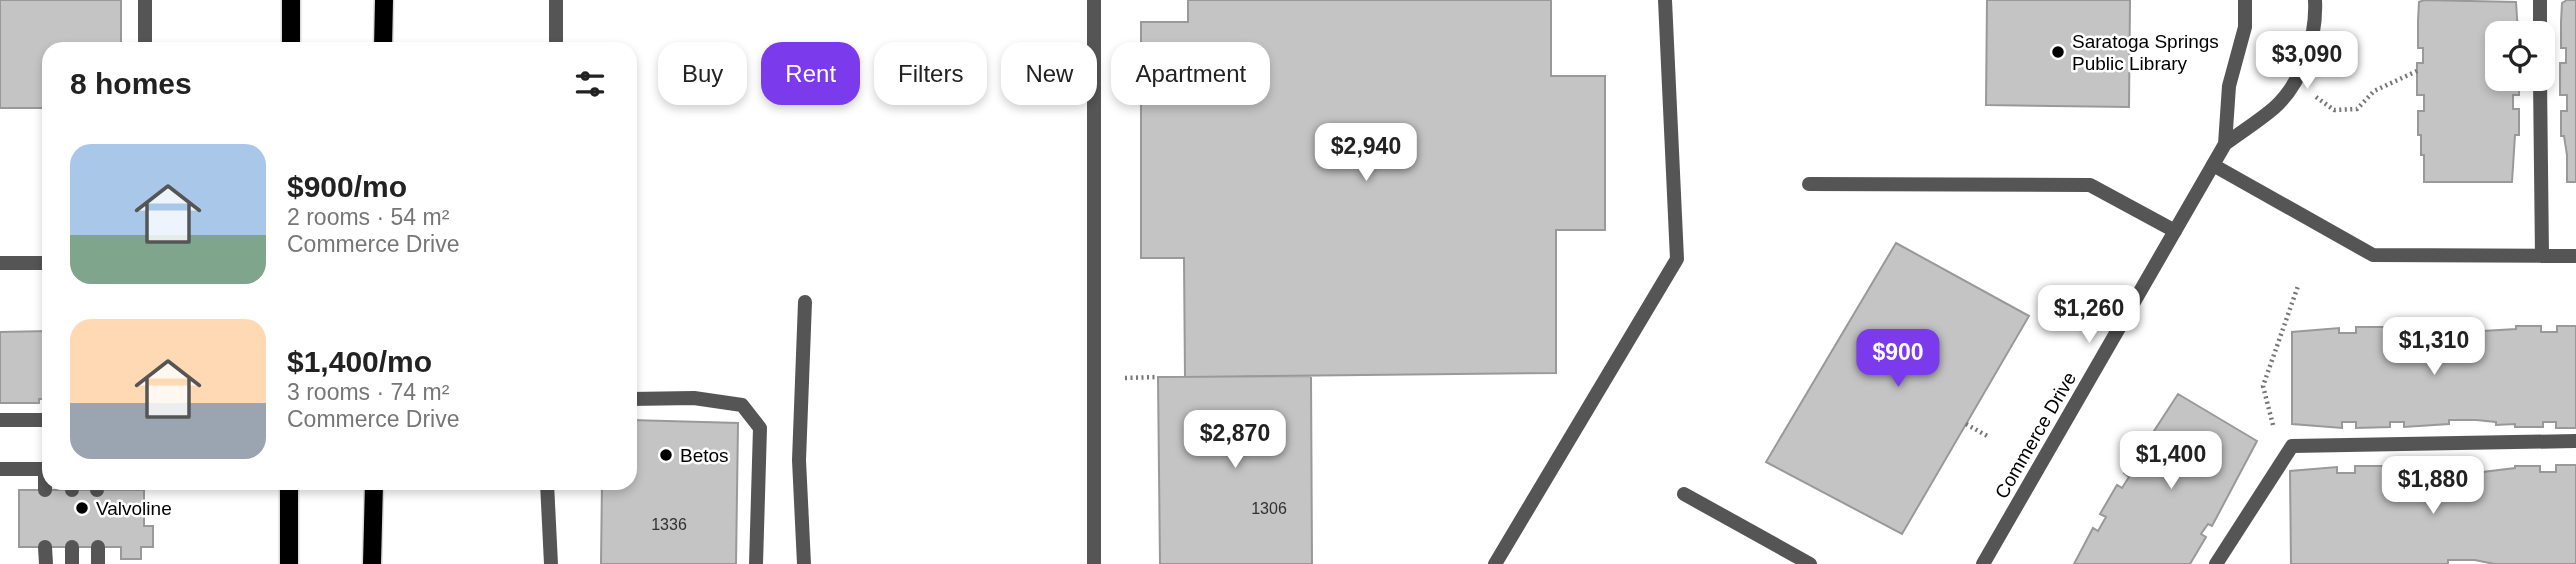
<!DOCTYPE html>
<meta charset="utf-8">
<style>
:root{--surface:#fff;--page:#f2f2f2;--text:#222;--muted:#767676;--accent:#7c3aed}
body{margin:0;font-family:Arial,sans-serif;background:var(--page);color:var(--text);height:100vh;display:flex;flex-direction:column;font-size:26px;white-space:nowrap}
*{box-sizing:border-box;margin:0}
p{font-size:23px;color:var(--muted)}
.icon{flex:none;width:38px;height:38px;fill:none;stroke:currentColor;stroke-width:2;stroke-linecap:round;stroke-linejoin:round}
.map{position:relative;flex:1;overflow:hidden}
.side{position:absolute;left:42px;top:42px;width:595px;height:448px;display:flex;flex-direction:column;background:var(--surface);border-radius:21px;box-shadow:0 4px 10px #0003}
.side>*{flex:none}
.top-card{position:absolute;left:658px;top:42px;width:665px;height:63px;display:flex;gap:14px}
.tools{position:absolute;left:2485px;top:21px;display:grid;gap:14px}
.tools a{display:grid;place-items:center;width:70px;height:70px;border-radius:14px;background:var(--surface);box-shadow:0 4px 10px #0003;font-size:35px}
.price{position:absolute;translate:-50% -60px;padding:0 16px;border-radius:14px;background:#fff;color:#222;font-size:23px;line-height:46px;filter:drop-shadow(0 2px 4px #0008)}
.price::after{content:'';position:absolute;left:50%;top:42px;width:21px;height:16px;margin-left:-10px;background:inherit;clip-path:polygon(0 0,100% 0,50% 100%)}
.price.active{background:var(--accent);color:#fff}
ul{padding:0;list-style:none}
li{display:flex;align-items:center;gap:21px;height:175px;padding:0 28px}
li span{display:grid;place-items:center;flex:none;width:196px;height:140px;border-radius:21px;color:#555}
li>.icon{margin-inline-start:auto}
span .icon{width:84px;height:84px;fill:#fffc;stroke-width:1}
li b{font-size:30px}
h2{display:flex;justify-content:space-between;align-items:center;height:84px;padding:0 28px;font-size:30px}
.pill{padding:0 24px;border-radius:21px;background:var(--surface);box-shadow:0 4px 10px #0003;font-size:24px;line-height:63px}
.pill.active{background:var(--accent);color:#fff}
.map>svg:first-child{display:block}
.building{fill:#c4c4c4;stroke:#999;stroke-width:2}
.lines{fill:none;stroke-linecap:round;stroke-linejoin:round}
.primary-casing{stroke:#dbdbdb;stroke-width:21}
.path{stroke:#777;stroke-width:4.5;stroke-dasharray:2 3.5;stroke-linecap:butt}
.service{stroke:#555;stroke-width:14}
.minor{stroke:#555;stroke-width:14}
.primary{stroke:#000;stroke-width:18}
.poi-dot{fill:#000;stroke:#fff;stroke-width:2.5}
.labels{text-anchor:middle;stroke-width:5;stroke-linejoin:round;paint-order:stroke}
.number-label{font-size:16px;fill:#313131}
.poi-label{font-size:19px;fill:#000;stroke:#fff;text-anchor:start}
.street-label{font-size:19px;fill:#000;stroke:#fff}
</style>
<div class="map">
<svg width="2576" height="564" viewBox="0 0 2576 564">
<rect width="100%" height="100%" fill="#fff"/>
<path class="building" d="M0 0H121V49H49V108H0Z
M1188 0H1551V76H1605V230H1556V373L1185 377 1184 258H1141V22H1188Z
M1987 0H2130L2129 107 1986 105Z
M2424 0 2516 2 2518 33H2497V79H2519V95H2513V109H2519V135H2515L2512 182H2424V155H2421V135H2418V111H2424V95H2417V63H2423V48H2418V21L2419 2Z
M2567 0H2576V182H2567V155L2564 136H2561V111H2567V95H2560V63H2566V48H2561V22L2562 3Z
M1896 243 2029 316 1902 534 1766 462Z
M2516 326H2541V332H2557V326H2576V428H2556V422H2543V427H2515V424L2496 425V422L2476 420H2449V424L2404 427V422H2390V427L2356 428V422H2342V428L2292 424V332L2339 328V333H2356V327H2388V332H2403V327H2429L2449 328V333L2516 329Z
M49 331V399H39V403H0V332Z
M1311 376 1312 564H1160L1158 377Z
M2178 394 2257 441 2212 526 2208 524 2201 534 2206 537 2190 564H2074L2093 528 2098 531 2106 517 2100 514 2117 485 2122 488 2129 477 2124 473 2138 449 2141 451Z
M630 420 738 423 736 564H601L602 483H630Z
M2556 465H2576V564H2494L2475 560H2448V564H2291L2290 471 2337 467V473H2355V466H2386V472H2402V466H2428L2447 468V473H2474L2515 468V466H2540V472H2556Z
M19 490H144V526H153V547H141V559H121V547H19Z"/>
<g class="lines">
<defs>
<path id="primary" d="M291 49V0
M383 49 384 0
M289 564V483
M372 564 374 483"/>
</defs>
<use href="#primary" class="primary-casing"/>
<path class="path" d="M2316 97 2334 110 2357 109 2374 91 2417 71
M1125 378 1158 377
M1966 424 1989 437
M2273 425 2263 386 2298 286"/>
<path class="service" d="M556 0V49
M1094 0V564
M2540 0V33
M145 49V0
M2540 79 2542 256
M2213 165 2373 255 2576 256
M1809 184 2090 185 2175 231
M0 263H49
M630 399 694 398 742 405 760 428 756 564
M0 420H49
M0 469H49
M45 469V490
M72 483V490
M97 483V490
M547 483 551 564
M1684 494 1810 564
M45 547 46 564
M72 547V564
M98 547V564
M804 564 799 460 805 302
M1495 564 1677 259 1665 0
M2216 564 2292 446 2576 441"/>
<path class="minor" d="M2225 144 2229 86 2245 27V0
M1983 564 2225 144C2241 132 2259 121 2274 108 2302 83 2317 37 2315 0"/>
<use href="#primary" class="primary"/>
</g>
<g class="poi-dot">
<circle cx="2058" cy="52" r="7"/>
<circle cx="666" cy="455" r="7"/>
<circle cx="82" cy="508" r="7"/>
</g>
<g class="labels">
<g class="number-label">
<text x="1269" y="514">1306</text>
<text x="669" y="530">1336</text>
</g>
<g class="poi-label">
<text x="2072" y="48">Saratoga Springs<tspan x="2072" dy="22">Public Library</tspan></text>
<text x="680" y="462">Betos</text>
<text x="96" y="515">Valvoline</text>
</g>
<g class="street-label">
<text transform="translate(2035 435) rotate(-60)" y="7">Commerce Drive</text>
</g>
</g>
</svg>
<div class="tools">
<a><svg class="icon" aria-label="locate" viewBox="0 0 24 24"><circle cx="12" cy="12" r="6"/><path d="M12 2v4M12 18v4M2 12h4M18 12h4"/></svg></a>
</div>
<b class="price" style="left:2307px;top:91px">$3,090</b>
<b class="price" style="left:1366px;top:183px">$2,940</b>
<b class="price" style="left:2089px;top:345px">$1,260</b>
<b class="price" style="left:2434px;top:377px">$1,310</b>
<b class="price active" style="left:1898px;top:389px">$900</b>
<b class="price" style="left:1235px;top:470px">$2,870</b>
<b class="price" style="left:2171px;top:491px">$1,400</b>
<b class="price" style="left:2433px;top:516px">$1,880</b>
<div class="top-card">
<a class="pill">Buy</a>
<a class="pill active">Rent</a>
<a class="pill">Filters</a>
<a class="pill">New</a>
<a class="pill">Apartment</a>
</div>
<section class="side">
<h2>8 homes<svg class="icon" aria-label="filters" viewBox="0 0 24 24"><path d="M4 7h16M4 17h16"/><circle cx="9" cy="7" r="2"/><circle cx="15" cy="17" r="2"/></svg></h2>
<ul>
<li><span style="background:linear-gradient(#a9c7e8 65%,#7fa58c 0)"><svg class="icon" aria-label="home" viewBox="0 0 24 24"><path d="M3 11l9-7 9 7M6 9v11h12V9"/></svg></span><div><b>$900/mo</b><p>2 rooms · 54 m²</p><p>Commerce Drive</p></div></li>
<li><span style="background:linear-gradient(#ffd9b3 60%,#9aa5b1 0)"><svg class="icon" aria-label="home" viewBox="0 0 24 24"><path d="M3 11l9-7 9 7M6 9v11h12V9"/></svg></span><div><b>$1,400/mo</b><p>3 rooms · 74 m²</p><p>Commerce Drive</p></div></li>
</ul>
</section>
</div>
